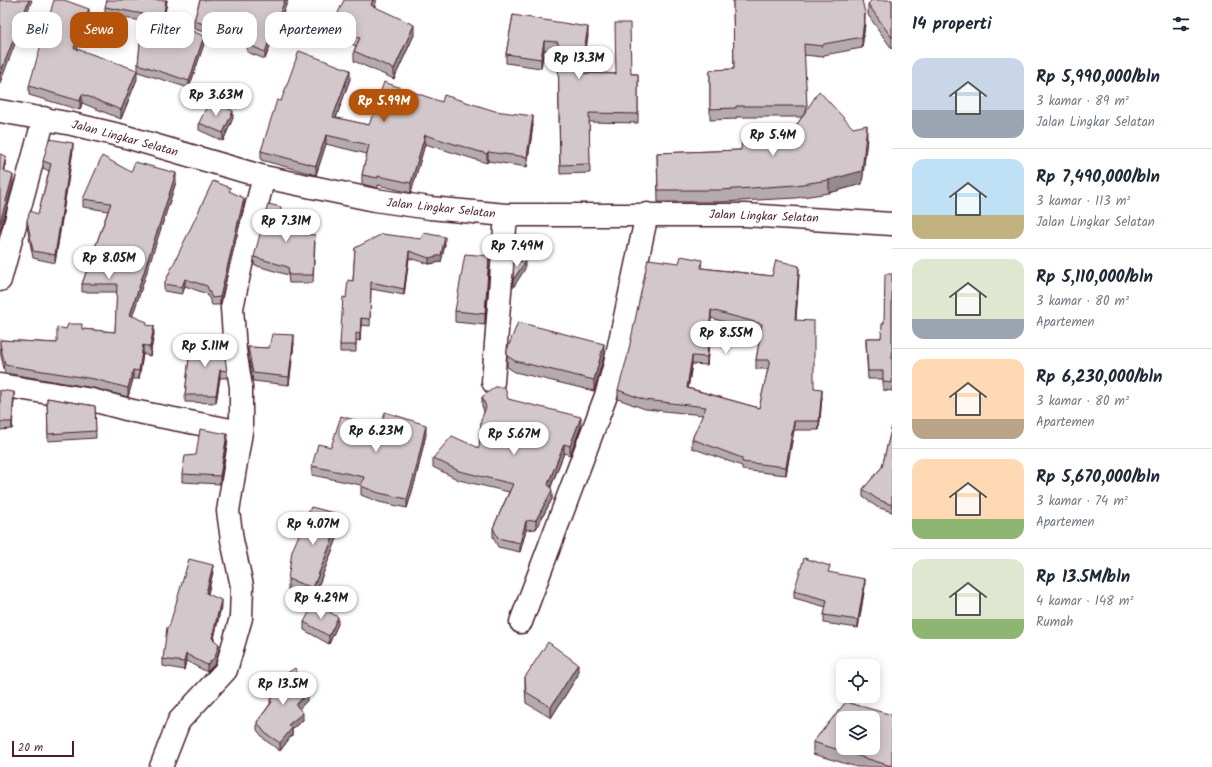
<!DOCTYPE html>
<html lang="id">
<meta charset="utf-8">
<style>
:root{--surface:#fff;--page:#f6f6f7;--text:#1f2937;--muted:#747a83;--line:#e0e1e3;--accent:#b45309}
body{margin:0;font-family:Kalam,sans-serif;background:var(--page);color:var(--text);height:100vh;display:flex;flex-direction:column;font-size:15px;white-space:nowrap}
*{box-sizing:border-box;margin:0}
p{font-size:13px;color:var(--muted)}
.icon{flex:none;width:22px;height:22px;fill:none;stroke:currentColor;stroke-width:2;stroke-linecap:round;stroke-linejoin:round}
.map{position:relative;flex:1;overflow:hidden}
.drawer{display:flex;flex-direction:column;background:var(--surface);width:320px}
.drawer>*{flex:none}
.guide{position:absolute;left:12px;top:12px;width:380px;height:36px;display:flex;gap:8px}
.tools{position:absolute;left:836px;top:659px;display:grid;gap:8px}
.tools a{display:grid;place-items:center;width:44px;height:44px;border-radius:8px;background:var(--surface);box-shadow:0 2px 10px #0003;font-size:20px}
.scale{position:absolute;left:12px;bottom:10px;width:62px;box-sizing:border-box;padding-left:4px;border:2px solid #4a1f2b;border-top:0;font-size:11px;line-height:14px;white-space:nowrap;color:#4a1f2b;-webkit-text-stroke:3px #fff;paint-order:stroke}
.price{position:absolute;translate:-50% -34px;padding:0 9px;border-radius:14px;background:#fff;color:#222;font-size:13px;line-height:26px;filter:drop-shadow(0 1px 2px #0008)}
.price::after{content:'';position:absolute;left:50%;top:24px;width:12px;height:9px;margin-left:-6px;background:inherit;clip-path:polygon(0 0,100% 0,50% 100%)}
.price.active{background:var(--accent);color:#fff}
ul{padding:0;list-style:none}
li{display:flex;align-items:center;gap:12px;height:100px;padding:0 20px}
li+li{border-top:1px solid var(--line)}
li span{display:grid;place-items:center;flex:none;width:112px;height:80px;border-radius:12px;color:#555}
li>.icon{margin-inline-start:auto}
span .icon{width:48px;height:48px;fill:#fffc;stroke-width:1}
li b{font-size:17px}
h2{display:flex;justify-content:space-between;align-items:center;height:48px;padding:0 20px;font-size:17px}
.pill{padding:0 14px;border-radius:12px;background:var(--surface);box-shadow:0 2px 10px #0003;font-size:14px;line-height:36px}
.pill.active{background:var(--accent);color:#fff}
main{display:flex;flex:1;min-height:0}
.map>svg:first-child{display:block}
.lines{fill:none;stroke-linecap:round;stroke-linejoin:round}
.minor-casing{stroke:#4a1f2b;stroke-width:25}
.minor{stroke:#fff;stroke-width:22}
.wall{fill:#b5abaf;stroke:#4a1f2b;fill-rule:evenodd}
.shaded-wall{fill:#938b8e;stroke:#4a1f2b}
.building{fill:#d2c7cb;stroke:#4a1f2b;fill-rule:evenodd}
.labels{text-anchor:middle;stroke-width:3;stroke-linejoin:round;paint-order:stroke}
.street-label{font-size:12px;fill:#4a1f2b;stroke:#fff}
</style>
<main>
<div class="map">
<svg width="892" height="767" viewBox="0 0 892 767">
<rect width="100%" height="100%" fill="#fff"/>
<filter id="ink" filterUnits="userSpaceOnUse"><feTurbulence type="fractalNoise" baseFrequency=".025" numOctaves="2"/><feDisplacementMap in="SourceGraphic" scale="8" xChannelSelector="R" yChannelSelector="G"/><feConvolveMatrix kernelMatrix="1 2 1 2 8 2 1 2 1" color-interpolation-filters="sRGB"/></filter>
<g filter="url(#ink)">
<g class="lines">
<defs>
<path id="minor" d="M0 111 72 124 123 136 264 177 375 200 430 208 506 215H745L892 224
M0 280 44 118
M493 382 506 215
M0 385 92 400 133 411 241 432
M521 622 607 393 615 364 647 214
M161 767 179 721 226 670 241 618 242 586 232 540 228 511 241 432V387L235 350 232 308 241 265 264 177"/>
</defs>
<use href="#minor" class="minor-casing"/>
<use href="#minor" class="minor"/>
</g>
<path class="wall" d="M167 0 164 20 204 44 189 88 138 72V64L143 21 105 15V7Z
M200 0H288L265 59 247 52V45L194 29V21Z
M376 0V3L374 6 414 35 394 79 354 61V51L356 46 332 35V26Z
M892 0V49L868 15V4Z
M733 1 865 24 862 48 824 55 823 57 804 55 807 110 853 128 867 138 862 184 829 193 796 198 721 202H658L657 153 741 150 783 146 802 117H736V119L710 120V70L734 69Z
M513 15 588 36 582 73 638 74V123L589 122 590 173 560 174 558 51 544 50 541 68 506 63V54Z
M89 18 77 49 137 79 121 119 82 103 80 110 29 95V86Z
M350 79 336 118 369 125 442 102 533 125 527 167 488 161 487 163 425 144 411 193 378 185V188L362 184V175L367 154 326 144 316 175 261 160V151L281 101Z
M233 118 223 141 199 130V123Z
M73 150 55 263 33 258 27 227V220L38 214 49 171 43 168V161Z
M131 172 176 182 132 316 146 325 154 334 150 356 143 354 139 379H133L128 397 94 388 5 373 0 352V340L57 343 66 329H82L115 332 117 292H82V284L108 211 83 207V199Z
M231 192 244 206 220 305H212L207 294 185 286 182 294 164 291V284Z
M281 214 280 218 305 234 315 242 313 283H289L288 275 254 265V257Z
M445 244 441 262 429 264 409 258 404 295 371 289 370 326 361 325 360 341 356 340V352H340V345L346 298 353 281 355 248Z
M489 267 485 325 455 322V311Z
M702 268 772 276 799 274 796 320 814 388 822 397 819 430H794L786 475 742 470V466L692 448V439L703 415 645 409 618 399V390ZM711 318 761 332 756 360V369H768L759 408 688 388 692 364 707 365Z
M892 274V391L883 390V379H868L866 345V338H881L884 323Z
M191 339 227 371V378H220L216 403 185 402V395Z
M294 343 289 385 253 381 248 355V347L269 348Z
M604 355 594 391 515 372 507 367V356Z
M0 390 14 400 12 429 0 430Z
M482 397 508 399 581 426 570 455 564 453 551 487 552 499 536 529 526 530 520 552 498 547 493 537V528L509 492 459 480 433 467V458L479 448 484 411 482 406Z
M47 398 95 406 96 438 48 441Z
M892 426V512L877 507 863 497V489L882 467Z
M380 428 426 434 416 478 407 508 379 502 361 495V485L312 475V466L331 447Z
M227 442 220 484 182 482V474L196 455Z
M342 526 313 599 288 590V579Z
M213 572 208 594 221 607 214 639 219 651 215 664 207 672 186 661 184 670 163 666V659L169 627Z
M830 573 865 586 858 628 824 623V615L826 607 794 598V591Z
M304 622 338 624 329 644 304 630Z
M578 675 551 718 526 703 525 688V677Z
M271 684 307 701 299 708 303 720 292 729V735L280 751 265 740 257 730V722L270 704V700L273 696 271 692Z
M846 702 892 767H857L813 754V742Z"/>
<path class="shaded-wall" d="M29 0H32L0 83V74Z
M166 0H167L163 27V19Z
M285 0H288L265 59V52Z
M373 0H376V3L371 14V5Z
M89 9V18L74 57V48Z
M865 13V24L862 48V37Z
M414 25V35L394 79V69Z
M588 27V36L580 82V73Z
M204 36V44L189 88V81Z
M544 41V50L541 68V59Z
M137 70V79L121 119V110Z
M350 70V79L333 126V117Z
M82 94V103L80 110V101Z
M233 111V118L223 141V133Z
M533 116V125L527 167V157Z
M867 125V138L862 184 829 193V180Z
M326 135V144L316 175V166Z
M425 135V144L411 193V183Z
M73 143V150L55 263V255Z
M488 152V161L487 163V154Z
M6 156V164L3 178V170Z
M176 173V182L130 324V315Z
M13 175V183L0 232V223Z
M244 198V206L220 305V297Z
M445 237V244L441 262 429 264V258Z
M409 251V258L404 295V289Z
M489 256V267L485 325V314Z
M525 262V269L513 288V280Z
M799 266V274L795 329V320Z
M185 279V286L182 294V287Z
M711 310V318L707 365V357Z
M361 318V325L360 341V334Z
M154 326V334L150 356V347Z
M294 335V343L289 385V377Z
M604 344V355L594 391V380Z
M143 345V354L139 379V371Z
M692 356V364L687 396V388Z
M133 370V379L128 397V388Z
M220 370V378L216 403V395Z
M822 389V397L819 430V421Z
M14 392V400L12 429V422Z
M581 417V426L570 455V446Z
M794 421V430L786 475V467Z
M426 425V434L416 478 407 508V499Z
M227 434V442L220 484V476Z
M564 444V453L548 493V484Z
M552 490V499L536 529V520Z
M342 515V526L313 599V588Z
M526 521V530L520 552V543Z
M213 565V572L206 600V593Z
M865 579V586L858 628V620Z
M221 600V607L212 645V638Z
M338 617V624L329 644V636Z
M219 644V651L215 664 207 672V665Z
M186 654V661L184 670V662Z
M578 664V675L551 718V707Z
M307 693V701L296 712V705Z
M303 713V720L292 729V735L280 751V743L288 725Z"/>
<path class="building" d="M0 0H29L0 74Z
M54 0H64L89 9 74 48 137 70 121 110 82 94 80 101 29 86Z
M107 0H166L163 19 204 36 189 81 138 64 143 14 105 7Z
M200 0H285L265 52 247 44 249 38 194 21Z
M344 0H373L371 5 414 25 394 69 354 51 360 38 332 26Z
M735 0H862L865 13 862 37 824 44 823 46 804 44 807 106H736V108L710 109V70L734 69 733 1H735Z
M872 0H892V38L868 4Z
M513 15 588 27 580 73 616 74 615 23H630L631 74H638V114L589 113 590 164 560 165 558 42 544 41 541 59 506 54Z
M299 51 350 70 333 117 369 125 384 82 442 102 444 95 495 111 533 116 527 157 488 152 487 154 425 135 411 183 378 176V178L362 175 369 145 326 135 316 166 261 151 277 100 281 101Z
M819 91 853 128 867 125 862 171 829 180 796 185 721 190H658L657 153 741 150 742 138 783 146Z
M210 100 233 111 223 133 199 123Z
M49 139 73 143 55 255 33 251 27 220 30 211 38 214 51 164 43 161Z
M0 154 6 156 3 170 13 175 0 223Z
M102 156 131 172 135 162 176 173 130 315 147 322 146 325 154 326 150 347 143 345 139 371 133 370 128 388 94 379 5 365 0 344V340L57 343V327L66 329 68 324H82V329L115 332 117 284H82L111 203 83 199Z
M213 181 231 188 229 191 244 198 220 297 212 298 207 286 185 279 182 287 164 284Z
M268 204 281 207 280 218H304L305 234 315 235 313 275H289L288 267 254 257Z
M424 233 445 237 441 255 429 258 409 251 404 289 371 282 370 319 361 318 360 334 356 333V345H340L343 297 346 298 348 280 353 281 355 248 382 234 421 239Z
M465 254 489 256 485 314 455 311Z
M681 256 702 260 701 268 772 276 776 260 799 266 795 320 814 321V388L822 389 819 421H794L786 467 742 462V458L692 439 706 407 645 400 618 390 627 358 648 259 679 263ZM711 310 762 324 756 360H770L759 408 687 388 692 356 707 357Z
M514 261 525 262 513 280Z
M885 274H892V383L883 382V371H868L866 338H881L882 324 884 323Z
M518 322 604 344 594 380 515 361 507 356V350Z
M272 334 294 335 289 377 253 373 248 347 269 348Z
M191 339 223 345 227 371 220 370 216 395H185Z
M495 387H505L508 399 581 417 570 446 564 444 548 484 552 490 536 520 526 521 520 543 498 538 493 528 513 484 459 471 433 458 452 436 479 448 481 420 486 407 482 397Z
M0 390 14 392 12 422H0Z
M47 398 95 406 96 431 48 434Z
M385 412 426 425 416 469 407 499 379 493 361 486 364 477 312 466 318 444 331 447 341 416 380 428Z
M892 426V505L877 499 863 489 882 467Z
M200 429 227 434 220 476 182 474 185 456 196 455Z
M311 507 342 515 313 588 288 579 292 551Z
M804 558 830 566 828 572 865 579 858 620 824 615 827 600 794 591Z
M189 559 213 565 206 593 221 600 212 638 219 644 215 657 207 665 186 654 184 662 163 659 167 627H169Z
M314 603 338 617 329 636 304 622Z
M548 642 578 664 551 707 526 692 525 677Z
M295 668 307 693 296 705 303 713 288 725 292 728 280 743 265 733 257 722 272 702 270 700 276 694 271 684Z
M846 702 892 715V763L891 766 813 742ZM843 718H873V748H843Z"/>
</g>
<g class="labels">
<g class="street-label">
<text transform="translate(125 138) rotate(15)" y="4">Jalan Lingkar Selatan</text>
<text transform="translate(441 208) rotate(6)" y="4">Jalan Lingkar Selatan</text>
<text transform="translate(764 216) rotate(2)" y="4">Jalan Lingkar Selatan</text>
</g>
</g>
</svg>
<div class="tools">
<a><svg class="icon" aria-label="locate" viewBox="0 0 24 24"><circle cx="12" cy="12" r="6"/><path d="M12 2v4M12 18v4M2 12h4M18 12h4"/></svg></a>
<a><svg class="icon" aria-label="layers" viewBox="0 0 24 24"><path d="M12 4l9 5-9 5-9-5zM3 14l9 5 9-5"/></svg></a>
</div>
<div class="scale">20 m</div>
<b class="price" style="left:579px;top:80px">Rp 13.3M</b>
<b class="price" style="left:216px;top:117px">Rp 3.63M</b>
<b class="price active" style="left:384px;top:123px">Rp 5.99M</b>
<b class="price" style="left:773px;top:157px">Rp 5.4M</b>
<b class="price" style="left:286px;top:243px">Rp 7.31M</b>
<b class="price" style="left:517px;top:268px">Rp 7.49M</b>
<b class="price" style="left:109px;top:280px">Rp 8.05M</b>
<b class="price" style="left:726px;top:355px">Rp 8.55M</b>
<b class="price" style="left:205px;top:368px">Rp 5.11M</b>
<b class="price" style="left:376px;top:453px">Rp 6.23M</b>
<b class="price" style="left:514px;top:456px">Rp 5.67M</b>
<b class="price" style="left:313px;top:546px">Rp 4.07M</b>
<b class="price" style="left:321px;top:620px">Rp 4.29M</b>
<b class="price" style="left:283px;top:706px">Rp 13.5M</b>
<div class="guide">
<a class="pill">Beli</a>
<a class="pill active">Sewa</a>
<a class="pill">Filter</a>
<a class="pill">Baru</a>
<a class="pill">Apartemen</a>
</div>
</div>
<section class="drawer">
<h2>14 properti<svg class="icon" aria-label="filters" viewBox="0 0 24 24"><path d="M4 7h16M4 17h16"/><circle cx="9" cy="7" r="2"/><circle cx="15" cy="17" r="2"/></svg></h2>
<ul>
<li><span style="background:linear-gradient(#c9d6e8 65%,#9aa5b1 0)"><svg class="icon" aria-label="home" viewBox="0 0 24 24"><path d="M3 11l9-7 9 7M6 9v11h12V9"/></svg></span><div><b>Rp 5,990,000/bln</b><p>3 kamar · 89 m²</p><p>Jalan Lingkar Selatan</p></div></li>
<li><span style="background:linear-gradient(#bfe0f5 70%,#c2b280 0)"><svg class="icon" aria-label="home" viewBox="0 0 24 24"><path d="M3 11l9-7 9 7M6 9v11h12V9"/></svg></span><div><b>Rp 7,490,000/bln</b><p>3 kamar · 113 m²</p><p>Jalan Lingkar Selatan</p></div></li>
<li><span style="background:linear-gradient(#dfe7d0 75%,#9aa5b1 0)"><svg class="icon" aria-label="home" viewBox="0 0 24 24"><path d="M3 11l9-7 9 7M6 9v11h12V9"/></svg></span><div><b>Rp 5,110,000/bln</b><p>3 kamar · 80 m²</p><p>Apartemen</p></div></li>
<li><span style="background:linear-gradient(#ffd9b3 75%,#b9a48a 0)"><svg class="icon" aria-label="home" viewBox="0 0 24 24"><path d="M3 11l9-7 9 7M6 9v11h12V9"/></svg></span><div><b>Rp 6,230,000/bln</b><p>3 kamar · 80 m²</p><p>Apartemen</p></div></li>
<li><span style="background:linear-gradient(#ffd9b3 75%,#8fb573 0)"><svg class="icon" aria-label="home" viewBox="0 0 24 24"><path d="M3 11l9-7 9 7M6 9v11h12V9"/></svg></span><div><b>Rp 5,670,000/bln</b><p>3 kamar · 74 m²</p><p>Apartemen</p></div></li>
<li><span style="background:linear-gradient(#dfe7d0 75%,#8fb573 0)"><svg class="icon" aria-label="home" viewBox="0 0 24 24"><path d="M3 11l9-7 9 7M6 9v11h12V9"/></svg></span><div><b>Rp 13.5M/bln</b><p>4 kamar · 148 m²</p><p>Rumah</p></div></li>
</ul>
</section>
</main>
